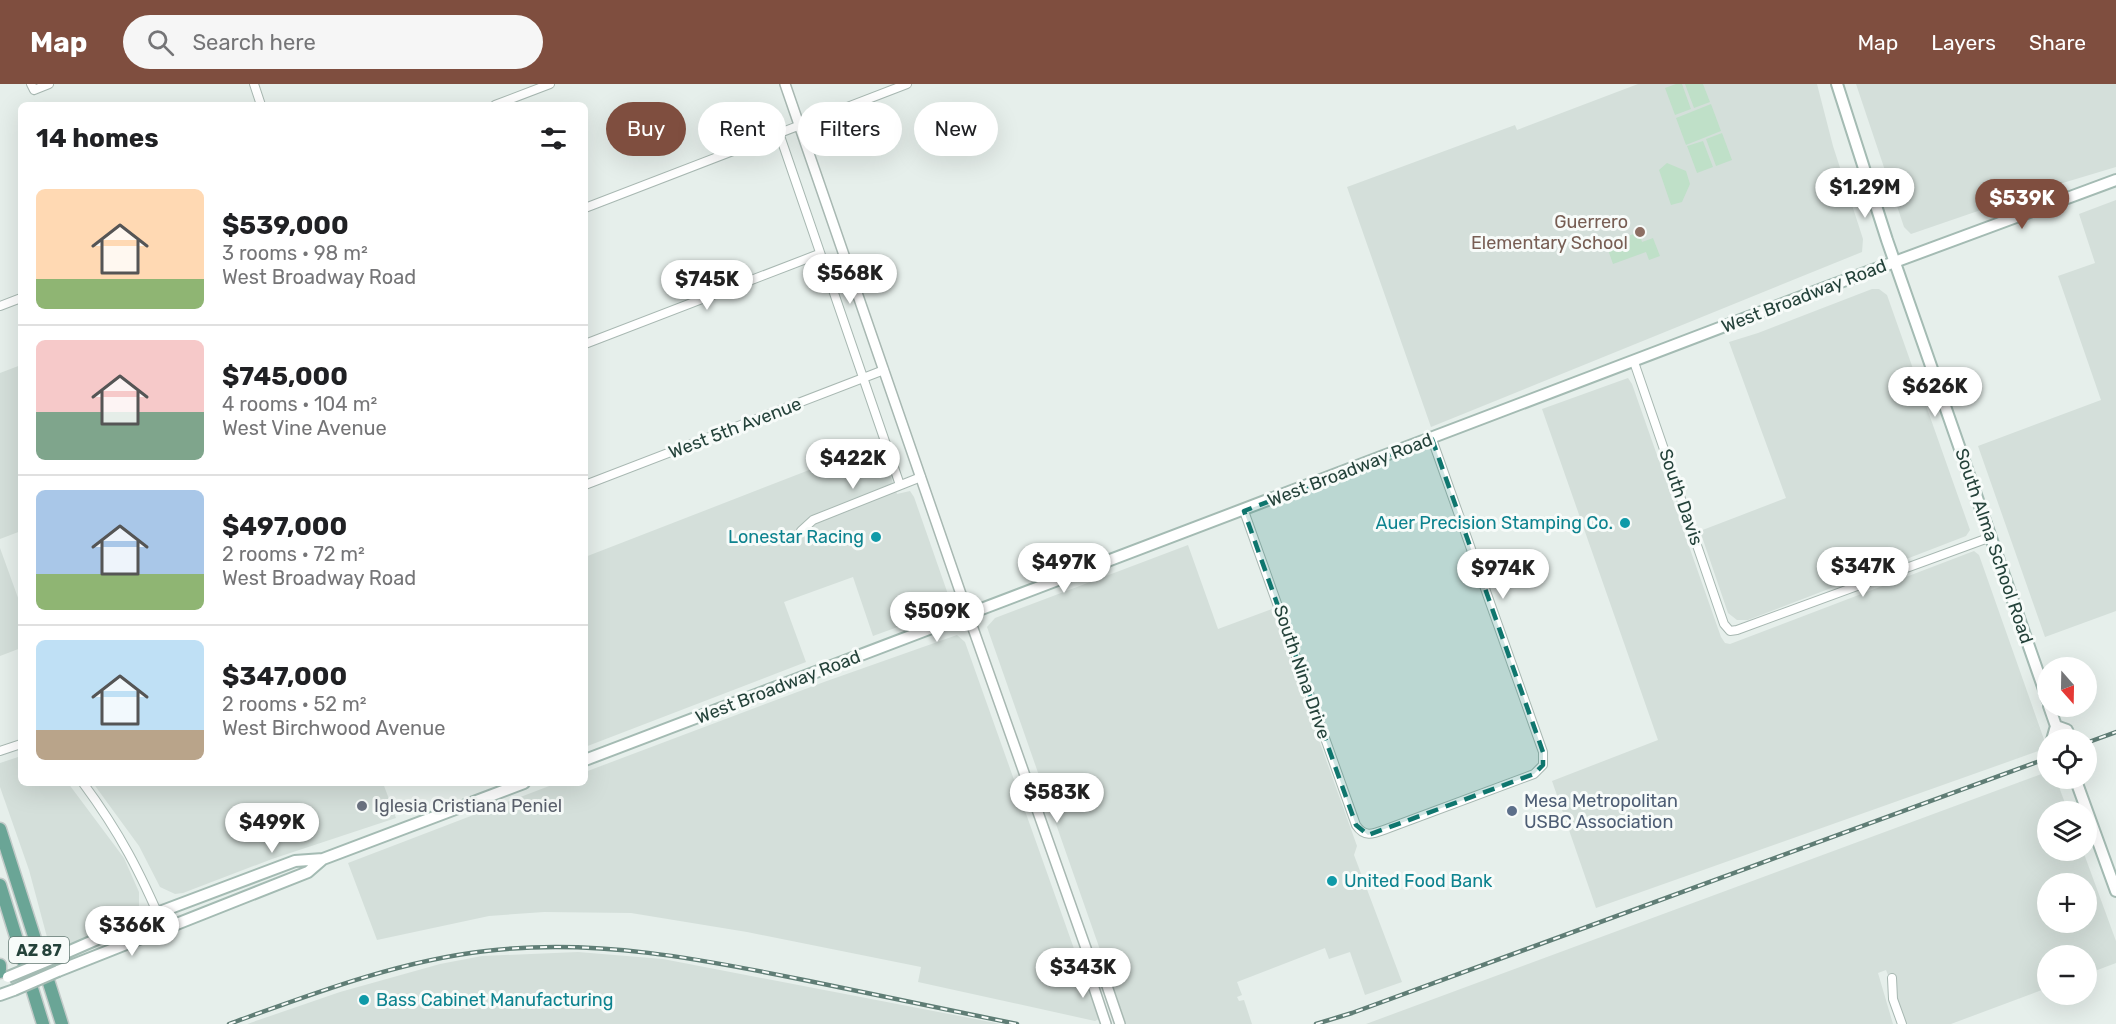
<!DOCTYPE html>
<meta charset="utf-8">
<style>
:root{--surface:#fff;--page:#f6f6f6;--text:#202124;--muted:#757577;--line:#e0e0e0;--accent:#7f4e3f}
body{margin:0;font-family:Rubik,sans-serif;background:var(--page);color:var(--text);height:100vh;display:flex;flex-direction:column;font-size:22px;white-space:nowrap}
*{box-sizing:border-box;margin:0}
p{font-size:20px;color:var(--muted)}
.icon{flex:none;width:33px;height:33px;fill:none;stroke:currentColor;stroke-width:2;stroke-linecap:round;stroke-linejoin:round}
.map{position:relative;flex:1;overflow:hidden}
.sheet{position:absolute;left:18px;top:18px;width:570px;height:684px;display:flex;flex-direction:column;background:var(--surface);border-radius:9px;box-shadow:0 6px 24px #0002}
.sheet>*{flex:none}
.top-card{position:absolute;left:606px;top:18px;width:570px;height:54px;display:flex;gap:12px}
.needle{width:39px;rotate:160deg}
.buttons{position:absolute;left:2037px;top:573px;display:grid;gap:12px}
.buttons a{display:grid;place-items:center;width:60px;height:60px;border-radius:50%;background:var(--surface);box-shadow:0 6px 24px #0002;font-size:30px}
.price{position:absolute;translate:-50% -51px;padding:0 14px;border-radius:21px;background:#fff;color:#222;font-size:20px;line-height:39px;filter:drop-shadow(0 2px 3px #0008)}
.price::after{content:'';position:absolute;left:50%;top:36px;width:18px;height:14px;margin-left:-9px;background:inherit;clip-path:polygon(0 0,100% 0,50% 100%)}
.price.on{background:var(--accent);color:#fff}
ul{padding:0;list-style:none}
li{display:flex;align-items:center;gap:18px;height:150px;padding:0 18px}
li+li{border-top:2px solid var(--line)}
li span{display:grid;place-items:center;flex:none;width:168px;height:120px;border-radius:9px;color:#555}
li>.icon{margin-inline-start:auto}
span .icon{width:72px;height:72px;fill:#fffc;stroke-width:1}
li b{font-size:26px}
h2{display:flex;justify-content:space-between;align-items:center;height:72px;padding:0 18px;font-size:26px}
.tag{padding:0 21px;border-radius:27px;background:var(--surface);box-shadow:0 6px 24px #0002;font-size:21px;line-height:54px}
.tag.on{background:var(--accent);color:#fff}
header{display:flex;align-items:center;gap:36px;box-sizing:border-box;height:84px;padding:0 30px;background:var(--accent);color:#fff}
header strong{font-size:28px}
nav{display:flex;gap:33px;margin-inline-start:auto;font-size:21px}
.search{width:420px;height:54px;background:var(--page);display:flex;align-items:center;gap:15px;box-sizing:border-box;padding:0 21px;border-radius:33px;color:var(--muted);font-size:22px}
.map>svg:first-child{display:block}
.built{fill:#d4dfda;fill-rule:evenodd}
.green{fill:#bfe0c8}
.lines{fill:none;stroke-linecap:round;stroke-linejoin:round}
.minor-casing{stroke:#a8b8b2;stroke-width:10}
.tertiary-casing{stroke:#a8b8b2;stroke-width:12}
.secondary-casing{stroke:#a4bbb3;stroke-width:14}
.primary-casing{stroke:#c2cac8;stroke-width:15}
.minor{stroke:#fff;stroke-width:8}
.tertiary{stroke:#fff;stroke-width:9}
.secondary{stroke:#fff;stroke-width:10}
.primary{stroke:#6aa596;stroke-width:12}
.rail-casing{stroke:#5f7d75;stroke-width:4.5}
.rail{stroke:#f7fbf9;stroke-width:2;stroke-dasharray:7;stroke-linecap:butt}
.secondary-bridge-casing{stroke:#a4bbb3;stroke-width:14;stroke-linecap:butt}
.secondary-bridge{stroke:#fff;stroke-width:10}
.marked{fill:#0f766e;fill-opacity:0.2;stroke:#0f766e;stroke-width:4.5;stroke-dasharray:12 8;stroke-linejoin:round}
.education-dot{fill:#8d6e63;stroke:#f7fbf9;stroke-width:2}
.culture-dot{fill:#0f9aa8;stroke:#f7fbf9;stroke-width:2}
.worship-dot{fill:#6b7280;stroke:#f7fbf9;stroke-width:2}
.service-dot{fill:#5c6f8a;stroke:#f7fbf9;stroke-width:2}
.labels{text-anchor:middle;stroke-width:6;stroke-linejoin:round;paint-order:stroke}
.shield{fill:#f7fbf9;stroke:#637a73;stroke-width:1.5}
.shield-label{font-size:16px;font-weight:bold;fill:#24423a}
.education-label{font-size:18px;fill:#785e54;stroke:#f7fbf9;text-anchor:end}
.street-label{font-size:18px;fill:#24423a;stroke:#f7fbf9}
.culture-label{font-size:18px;fill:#0d838f;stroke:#f7fbf9;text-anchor:end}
.service-label{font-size:18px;fill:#4e5e75;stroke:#f7fbf9;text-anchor:start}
.worship-label{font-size:18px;fill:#5b616d;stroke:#f7fbf9;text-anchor:start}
</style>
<header>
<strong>Map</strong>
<div class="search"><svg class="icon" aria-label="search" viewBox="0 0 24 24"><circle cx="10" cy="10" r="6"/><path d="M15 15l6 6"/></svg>Search here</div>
<nav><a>Map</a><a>Layers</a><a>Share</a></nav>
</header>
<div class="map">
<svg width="2116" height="940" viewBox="0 0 2116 940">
<rect width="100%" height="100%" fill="#e6efeb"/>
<path class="built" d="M1638 0H1817L1833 62 1863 155 1862 168 1431 343 1347 103 1515 41 1517 46Z
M1856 0H2116V83L2036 107 1911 150 1904 143Z
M2116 116V527L2045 553 1978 362 2101 316 2058 192 2095 179 2079 130Z
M1872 205H1879L1887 211 1970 446 1966 452 1748 536H1737L1728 529 1700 447 1786 414 1729 258 1758 249Z
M21 281V447L0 455V289Z
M1628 294 1632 300 1721 553 1725 559 1730 560 1974 467 1979 471 2047 664 1596 824 1552 697 1658 656 1542 325Z
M879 359 897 410 910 407 914 413 950 516 947 525 873 552 853 493 784 518 806 578 585 663V473Z
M1188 461 1218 545 1272 525 1357 762 1354 771 1402 898 1365 911 1350 868 1329 875 1325 864 1237 898 1242 911 1237 913 1239 917 1244 916 1252 940H1126L987 543 995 534Z
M0 464 21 522V564L0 572Z
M957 551 965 558 1099 935 1095 937 918 898 921 883 747 848 631 829 544 828 489 832 377 856 348 779 557 699H585V688L824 598Z
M21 672V699H68L124 774 139 808V824L131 834 51 868 29 786 0 703V679Z
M2047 688 2048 694 2056 695 2068 727 2048 728V766L2083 767 2116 857V879L2087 890 2086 872H2048L2047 904 1951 940H1907L1886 886 1878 889 1893 940H1366ZM2048 800H2086V838H2048Z
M93 699H383L396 734 272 775 183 809 175 810 160 803 139 762Z
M578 868 663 875 1001 940H247L340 908 440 880 482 872Z"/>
<path class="green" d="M1676 0H1682L1691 25 1675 31 1665 4Z
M1685 0H1703L1710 18 1694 24Z
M1711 20 1721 47 1686 61 1676 34Z
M1722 49 1732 76 1716 82 1706 55Z
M1703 57 1713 83 1697 89 1687 62Z
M1667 79 1686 87 1690 100 1682 118 1671 121 1659 86Z
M1639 148 1642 158 1653 154 1660 172 1649 176 1646 168 1613 180 1606 160Z"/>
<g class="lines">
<defs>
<path id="minor" d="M31 0 34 6 49 0
M254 0 261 21
M495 21 550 0
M779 49 900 401
M585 124 907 0
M0 222 21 214
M585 260 819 170
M1634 278 1724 540 1730 547 1737 546 1991 453
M585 401 884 286
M1244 427 1356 741C1365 755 1375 749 1389 744L1534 690 1543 681V668L1432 355
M801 447 813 436 921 393
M0 667 21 660
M83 699C120 749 140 788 164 844
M1892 894 1893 915 1902 940"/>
<path id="tertiary" d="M785 0 963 516 1093 884 1094 904 1106 940
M1093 884 1106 899 1120 940"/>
<path id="secondary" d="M1837 0 1887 156 2048 617
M2049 622 2056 642 2052 656
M2056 642 2067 646 2070 656
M585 676 1827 203 2116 96
M2075 694 2116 807
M54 874 157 829 295 777 323 775 524 699
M58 887 308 788 323 775
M0 911 14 906"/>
<path id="primary" d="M0 745 62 940
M0 801 43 940
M0 881V888"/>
</defs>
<use href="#minor" class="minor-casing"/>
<use href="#tertiary" class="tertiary-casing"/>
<use href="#secondary" class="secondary-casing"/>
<use href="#primary" class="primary-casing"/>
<use href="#minor" class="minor"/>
<use href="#tertiary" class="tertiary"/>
<use href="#secondary" class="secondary"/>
<use href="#primary" class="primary"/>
<defs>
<path id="rail" d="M2086 659 2116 648
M229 940C312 910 398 877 486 867 596 854 701 875 809 897 878 911 947 926 1017 940
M1316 940 1352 929 2048 674"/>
</defs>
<use href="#rail" class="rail-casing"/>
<use href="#rail" class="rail"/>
<defs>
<path id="secondary-bridge" d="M8 893 54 874
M14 906 58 887"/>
</defs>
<use href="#secondary-bridge" class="secondary-bridge-casing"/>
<use href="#secondary-bridge" class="secondary-bridge"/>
</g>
<path class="marked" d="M1432 355 1543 668V681L1534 690 1368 751 1356 741 1244 427Z"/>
<circle class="education-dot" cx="1640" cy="148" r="6"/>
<g class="culture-dot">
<circle cx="1625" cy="439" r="6"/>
<circle cx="876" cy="453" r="6"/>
<circle cx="1332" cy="797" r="6"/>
<circle cx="364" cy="916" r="6"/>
</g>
<circle class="worship-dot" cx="362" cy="722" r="6"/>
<circle class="service-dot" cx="1512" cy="727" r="6"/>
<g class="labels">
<rect class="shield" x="9" y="853" width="60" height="26" rx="4.5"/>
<g class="shield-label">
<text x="39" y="872">AZ 87</text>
</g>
<g class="education-label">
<text x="1628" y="144">Guerrero<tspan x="1628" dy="21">Elementary School</tspan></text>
</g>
<g class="street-label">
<text transform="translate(1804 212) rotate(-21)" y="6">West Broadway Road</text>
<text transform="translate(735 344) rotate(-21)" y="6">West 5th Avenue</text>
<text transform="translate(1350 386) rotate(-21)" y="6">West Broadway Road</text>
<text transform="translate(1681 413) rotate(71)" y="6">South Davis</text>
<text transform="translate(1994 462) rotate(71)" y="6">South Alma School Road</text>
<text transform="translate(1302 588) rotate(71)" y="6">South Nina Drive</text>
<text transform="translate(778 603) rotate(-21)" y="6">West Broadway Road</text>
</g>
<g class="culture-label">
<text x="1613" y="445">Auer Precision Stamping Co.</text>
<text x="864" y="459">Lonestar Racing</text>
<text x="1344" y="803" text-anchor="start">United Food Bank</text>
<text x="376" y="922" text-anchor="start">Bass Cabinet Manufacturing</text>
</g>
<g class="service-label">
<text x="1524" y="723">Mesa Metropolitan<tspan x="1524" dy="21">USBC Association</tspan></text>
</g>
<g class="worship-label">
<text x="374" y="728">Iglesia Cristiana Peniel</text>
</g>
</g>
</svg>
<div class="buttons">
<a><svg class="needle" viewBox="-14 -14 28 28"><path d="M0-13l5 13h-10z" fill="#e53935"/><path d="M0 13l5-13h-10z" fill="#757577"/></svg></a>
<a><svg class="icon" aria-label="locate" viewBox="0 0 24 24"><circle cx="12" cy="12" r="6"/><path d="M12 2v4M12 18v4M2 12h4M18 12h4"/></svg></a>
<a><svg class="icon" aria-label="layers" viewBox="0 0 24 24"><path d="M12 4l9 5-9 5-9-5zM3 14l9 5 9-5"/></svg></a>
<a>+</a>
<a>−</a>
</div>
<b class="price" style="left:1865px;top:135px">$1.29M</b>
<b class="price on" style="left:2022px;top:146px">$539K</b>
<b class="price" style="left:850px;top:221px">$568K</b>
<b class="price" style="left:707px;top:227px">$745K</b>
<b class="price" style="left:1935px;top:334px">$626K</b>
<b class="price" style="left:853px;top:406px">$422K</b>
<b class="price" style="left:1064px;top:510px">$497K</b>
<b class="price" style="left:1863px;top:514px">$347K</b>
<b class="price" style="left:1503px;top:516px">$974K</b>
<b class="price" style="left:937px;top:559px">$509K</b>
<b class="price" style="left:1057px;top:740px">$583K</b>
<b class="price" style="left:272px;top:770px">$499K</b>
<b class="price" style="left:132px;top:873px">$366K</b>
<b class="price" style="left:1083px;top:915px">$343K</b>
<div class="top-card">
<a class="tag on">Buy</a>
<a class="tag">Rent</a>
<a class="tag">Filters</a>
<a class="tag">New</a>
</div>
<section class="sheet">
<h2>14 homes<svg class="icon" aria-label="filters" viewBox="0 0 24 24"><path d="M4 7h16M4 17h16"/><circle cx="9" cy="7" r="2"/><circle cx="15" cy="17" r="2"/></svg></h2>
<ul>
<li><span style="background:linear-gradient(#ffd9b3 75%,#8fb573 0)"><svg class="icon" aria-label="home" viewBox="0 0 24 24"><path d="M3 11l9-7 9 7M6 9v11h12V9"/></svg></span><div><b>$539,000</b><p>3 rooms · 98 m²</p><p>West Broadway Road</p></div></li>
<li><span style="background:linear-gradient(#f6c9c9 60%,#7fa58c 0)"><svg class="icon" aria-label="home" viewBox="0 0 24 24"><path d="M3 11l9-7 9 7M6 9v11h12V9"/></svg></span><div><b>$745,000</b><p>4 rooms · 104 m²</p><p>West Vine Avenue</p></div></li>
<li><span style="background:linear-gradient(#a9c7e8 70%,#8fb573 0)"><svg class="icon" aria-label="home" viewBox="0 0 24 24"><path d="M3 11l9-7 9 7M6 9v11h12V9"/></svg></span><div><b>$497,000</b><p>2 rooms · 72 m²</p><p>West Broadway Road</p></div></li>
<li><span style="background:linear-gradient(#bfe0f5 75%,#b9a48a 0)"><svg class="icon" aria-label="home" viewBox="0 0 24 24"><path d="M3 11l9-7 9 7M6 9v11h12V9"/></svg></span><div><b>$347,000</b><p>2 rooms · 52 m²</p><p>West Birchwood Avenue</p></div></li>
</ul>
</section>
</div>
